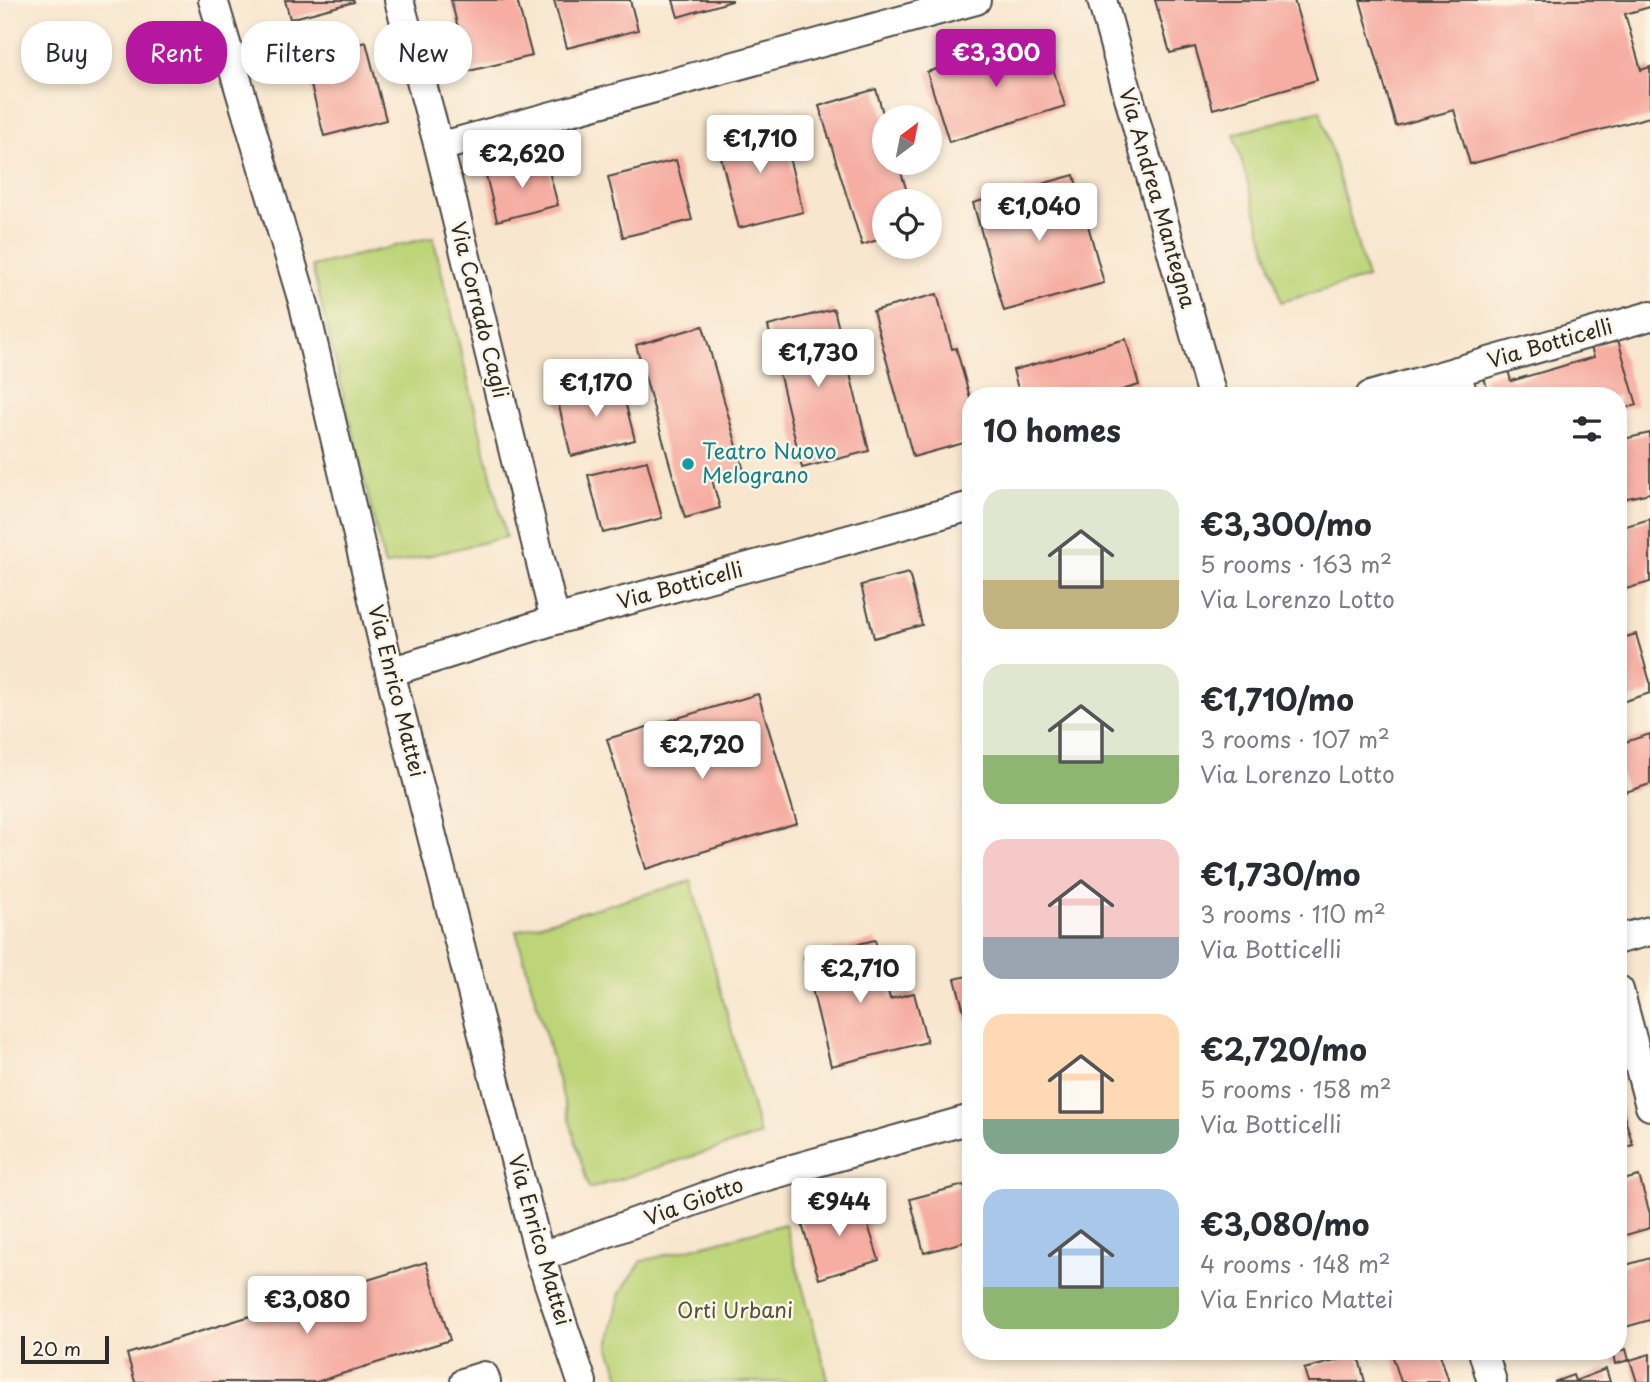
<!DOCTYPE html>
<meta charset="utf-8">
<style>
:root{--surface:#fff;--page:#f7f7f7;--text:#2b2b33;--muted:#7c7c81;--accent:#b5179e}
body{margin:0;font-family:"Playpen Sans",sans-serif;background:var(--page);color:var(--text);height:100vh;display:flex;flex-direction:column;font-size:26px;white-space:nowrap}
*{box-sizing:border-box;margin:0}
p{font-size:23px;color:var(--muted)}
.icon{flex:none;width:38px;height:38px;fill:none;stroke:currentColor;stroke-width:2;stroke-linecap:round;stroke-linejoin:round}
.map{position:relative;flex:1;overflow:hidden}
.panel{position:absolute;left:962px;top:387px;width:665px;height:973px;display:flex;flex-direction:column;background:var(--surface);border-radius:28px;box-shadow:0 4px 10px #0003}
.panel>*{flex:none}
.hud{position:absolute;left:21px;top:21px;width:665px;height:63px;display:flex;gap:14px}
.needle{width:46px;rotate:32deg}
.controls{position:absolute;left:872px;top:105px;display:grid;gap:14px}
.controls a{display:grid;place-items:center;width:70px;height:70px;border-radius:50%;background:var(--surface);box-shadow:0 4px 10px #0003;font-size:35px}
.scale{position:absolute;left:21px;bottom:18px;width:88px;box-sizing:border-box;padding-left:7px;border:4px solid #2b2b2b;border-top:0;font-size:19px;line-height:24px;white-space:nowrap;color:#2b2b2b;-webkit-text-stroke:5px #fcf5e5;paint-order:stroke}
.price{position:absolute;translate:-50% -60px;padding:0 16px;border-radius:7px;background:#fff;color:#222;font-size:23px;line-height:46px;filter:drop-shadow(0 2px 4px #0008)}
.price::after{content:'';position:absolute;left:50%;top:42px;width:21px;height:16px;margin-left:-10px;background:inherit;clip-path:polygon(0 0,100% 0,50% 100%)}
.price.selected{background:var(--accent);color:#fff}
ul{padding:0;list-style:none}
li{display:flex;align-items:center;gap:21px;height:175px;padding:0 21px}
li span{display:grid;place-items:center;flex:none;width:196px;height:140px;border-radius:21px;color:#555}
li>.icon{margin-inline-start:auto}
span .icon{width:84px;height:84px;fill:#fffc;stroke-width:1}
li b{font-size:30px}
h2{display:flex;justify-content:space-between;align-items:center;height:84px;padding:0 21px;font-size:30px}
.tag{padding:0 24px;border-radius:28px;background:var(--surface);box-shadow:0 4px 10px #0003;font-size:24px;line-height:63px}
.tag.selected{background:var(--accent);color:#fff}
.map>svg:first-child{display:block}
.green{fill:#bdd478;stroke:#748052;stroke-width:2}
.building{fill:#f6ada2}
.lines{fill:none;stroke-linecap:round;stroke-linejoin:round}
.minor-casing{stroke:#4a4743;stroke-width:32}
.minor{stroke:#fff;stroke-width:28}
.culture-dot{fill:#0f9aa8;stroke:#fcf5e5;stroke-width:2.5}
.labels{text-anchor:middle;stroke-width:5;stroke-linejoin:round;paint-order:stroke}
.street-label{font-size:21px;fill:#2b2b2b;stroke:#fcf5e5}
.culture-label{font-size:21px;fill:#0d838f;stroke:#fcf5e5;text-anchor:start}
.park-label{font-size:21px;fill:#50553e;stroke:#fcf5e5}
</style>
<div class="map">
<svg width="1650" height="1382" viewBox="0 0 1650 1382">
<rect width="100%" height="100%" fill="#fcf5e5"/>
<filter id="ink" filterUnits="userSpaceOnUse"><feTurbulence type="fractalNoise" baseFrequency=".0143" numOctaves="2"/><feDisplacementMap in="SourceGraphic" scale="14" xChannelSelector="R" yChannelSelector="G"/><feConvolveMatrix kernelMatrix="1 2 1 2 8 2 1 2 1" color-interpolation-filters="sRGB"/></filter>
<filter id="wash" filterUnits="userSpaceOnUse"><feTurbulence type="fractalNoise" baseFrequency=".00686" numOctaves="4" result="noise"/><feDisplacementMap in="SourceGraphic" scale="28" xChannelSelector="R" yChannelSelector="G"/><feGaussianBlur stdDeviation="1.57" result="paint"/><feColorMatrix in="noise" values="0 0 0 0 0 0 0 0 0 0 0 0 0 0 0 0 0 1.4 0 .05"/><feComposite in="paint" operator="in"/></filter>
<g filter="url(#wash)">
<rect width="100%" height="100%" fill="#f8e6ce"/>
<path class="green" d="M1320 110 1367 278 1281 302 1234 134Z
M433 237 506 537 385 566 312 266Z
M691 881 760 1135 589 1189 516 931Z
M785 1224 829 1382H622L609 1346 620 1293 642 1261Z"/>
<g id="blocks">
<path class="building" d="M285 0H353L354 2 290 19Z
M451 0H517L532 56 469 71Z
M554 0H630L638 30 567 48Z
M673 0H732V1L678 17Z
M1155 0H1294L1317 80 1213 109 1195 47 1170 53Z
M1360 0H1650V7L1625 14 1641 70 1650 67V117L1470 164 1454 110 1396 126Z
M1043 37 1065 106 949 142 927 72Z
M366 42 386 120 324 136 304 58Z
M876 89 884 117V163H898L910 201H884V238L862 245 819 106Z
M780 122 803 212 739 228 716 138Z
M546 160 558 205 497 221 486 175Z
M676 160 692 220 623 237 608 177Z
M1074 175 1104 283 1004 311 973 203Z
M937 294 952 349 956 348 971 401V441L913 457 873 311Z
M834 309 869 451 802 468 768 326Z
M703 326 744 471 712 480 720 508 685 518 636 345Z
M1126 339 1139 385 1102 396H1020L1013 370Z
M1618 340 1637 405 1619 410V396H1489L1484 377 1508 370 1511 381 1594 357 1591 347Z
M620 382 635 440 571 456 557 398Z
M1650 433V493L1619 500V440Z
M647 461 662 518 603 533 588 475Z
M1650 519V582L1619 591V528Z
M909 573 922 625 874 638 861 585Z
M1636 634 1650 682V693L1619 703V639Z
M758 694 797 823 646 869 607 739Z
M1650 734V784L1626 792 1619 768V744Z
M875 940 890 999 914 993 927 1042 831 1066 804 957Z
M971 975V1033H970L955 979Z
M1619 1099 1633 1145 1619 1149Z
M1639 1176 1650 1214V1228L1619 1237V1181Z
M964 1185 971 1215V1240L924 1253 910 1199Z
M859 1196 879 1260 819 1279 799 1215Z
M1650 1258V1320L1622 1328 1619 1315V1267Z
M426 1262 450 1340 316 1382H135L127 1354Z
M1626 1349 1629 1360 1615 1364 1613 1353Z
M1391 1351H1439L1449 1382H1401Z
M1538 1351H1560L1561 1352 1540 1358Z
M1650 1354V1382H1637L1630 1360Z
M1358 1355 1365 1382H1308L1304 1369Z
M1606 1369 1610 1382H1554L1573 1375 1575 1381Z"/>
</g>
</g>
<g filter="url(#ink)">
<use href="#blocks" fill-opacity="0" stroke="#4a4743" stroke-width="2"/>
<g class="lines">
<defs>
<path id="minor" d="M213 0 304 305 390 672 540 1257 582 1382
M399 0 439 147 555 620
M1102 0 1212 396
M439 147 976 0
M1456 371 1463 396
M1370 396 1650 316
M390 672 555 620 971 506
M1619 939 1650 931
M1619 990 1650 1106
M540 1257 746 1182 971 1119
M1483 1351 1492 1382
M465 1382 484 1376 486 1382"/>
</defs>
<use href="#minor" class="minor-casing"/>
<use href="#minor" class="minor"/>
</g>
</g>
<circle class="culture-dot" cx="688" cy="464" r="7"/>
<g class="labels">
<g class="street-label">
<text transform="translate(1157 198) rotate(74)" y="7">Via Andrea Mantegna</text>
<text transform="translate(479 310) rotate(76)" y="7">Via Corrado Cagli</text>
<text transform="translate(1550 344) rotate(-16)" y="7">Via Botticelli</text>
<text transform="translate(680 586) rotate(-15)" y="7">Via Botticelli</text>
<text transform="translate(396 691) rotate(76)" y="7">Via Enrico Mattei</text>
<text transform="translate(694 1202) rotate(-20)" y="7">Via Giotto</text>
<text transform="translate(539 1240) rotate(74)" y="7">Via Enrico Mattei</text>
</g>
<g class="culture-label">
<text x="702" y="459">Teatro Nuovo<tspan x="702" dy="24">Melograno</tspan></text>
</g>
<g class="park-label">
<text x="735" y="1318">Orti Urbani</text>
</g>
</g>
</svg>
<div class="controls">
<a><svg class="needle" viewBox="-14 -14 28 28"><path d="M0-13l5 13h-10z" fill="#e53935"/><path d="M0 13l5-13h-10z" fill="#7c7c81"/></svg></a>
<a><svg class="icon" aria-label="locate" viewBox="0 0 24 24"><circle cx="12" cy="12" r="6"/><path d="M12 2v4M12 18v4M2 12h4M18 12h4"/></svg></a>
</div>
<div class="scale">20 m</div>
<b class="price selected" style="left:996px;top:89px">€3,300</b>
<b class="price" style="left:760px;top:175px">€1,710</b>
<b class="price" style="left:522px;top:190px">€2,620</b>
<b class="price" style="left:1039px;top:243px">€1,040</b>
<b class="price" style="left:818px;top:389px">€1,730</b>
<b class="price" style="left:596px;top:419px">€1,170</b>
<b class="price" style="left:702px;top:781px">€2,720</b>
<b class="price" style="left:860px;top:1005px">€2,710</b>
<b class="price" style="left:839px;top:1238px">€944</b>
<b class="price" style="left:307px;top:1336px">€3,080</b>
<div class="hud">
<a class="tag">Buy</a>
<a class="tag selected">Rent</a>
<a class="tag">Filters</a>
<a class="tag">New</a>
</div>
<section class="panel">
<h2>10 homes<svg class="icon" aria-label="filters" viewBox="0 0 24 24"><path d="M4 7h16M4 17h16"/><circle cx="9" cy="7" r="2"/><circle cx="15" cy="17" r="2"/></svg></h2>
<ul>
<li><span style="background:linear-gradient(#dfe7d0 65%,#c2b280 0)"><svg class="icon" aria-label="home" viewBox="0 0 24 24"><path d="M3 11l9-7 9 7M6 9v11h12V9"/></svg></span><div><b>€3,300/mo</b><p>5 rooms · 163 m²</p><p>Via Lorenzo Lotto</p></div></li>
<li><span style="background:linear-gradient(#dfe7d0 65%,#8fb573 0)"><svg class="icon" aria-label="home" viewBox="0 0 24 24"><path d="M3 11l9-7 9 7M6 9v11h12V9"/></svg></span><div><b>€1,710/mo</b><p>3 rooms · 107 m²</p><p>Via Lorenzo Lotto</p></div></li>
<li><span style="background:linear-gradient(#f6c9c9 70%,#9aa5b1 0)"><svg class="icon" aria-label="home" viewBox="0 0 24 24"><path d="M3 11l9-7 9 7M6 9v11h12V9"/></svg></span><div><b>€1,730/mo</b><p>3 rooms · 110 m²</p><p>Via Botticelli</p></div></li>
<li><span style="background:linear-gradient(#ffd9b3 75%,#7fa58c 0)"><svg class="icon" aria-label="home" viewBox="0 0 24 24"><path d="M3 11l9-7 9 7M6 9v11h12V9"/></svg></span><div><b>€2,720/mo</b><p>5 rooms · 158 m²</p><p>Via Botticelli</p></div></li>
<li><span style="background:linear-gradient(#a9c7e8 70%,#8fb573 0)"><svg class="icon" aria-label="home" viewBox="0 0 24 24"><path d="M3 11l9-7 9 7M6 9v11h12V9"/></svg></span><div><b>€3,080/mo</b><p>4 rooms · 148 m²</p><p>Via Enrico Mattei</p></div></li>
</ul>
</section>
</div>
